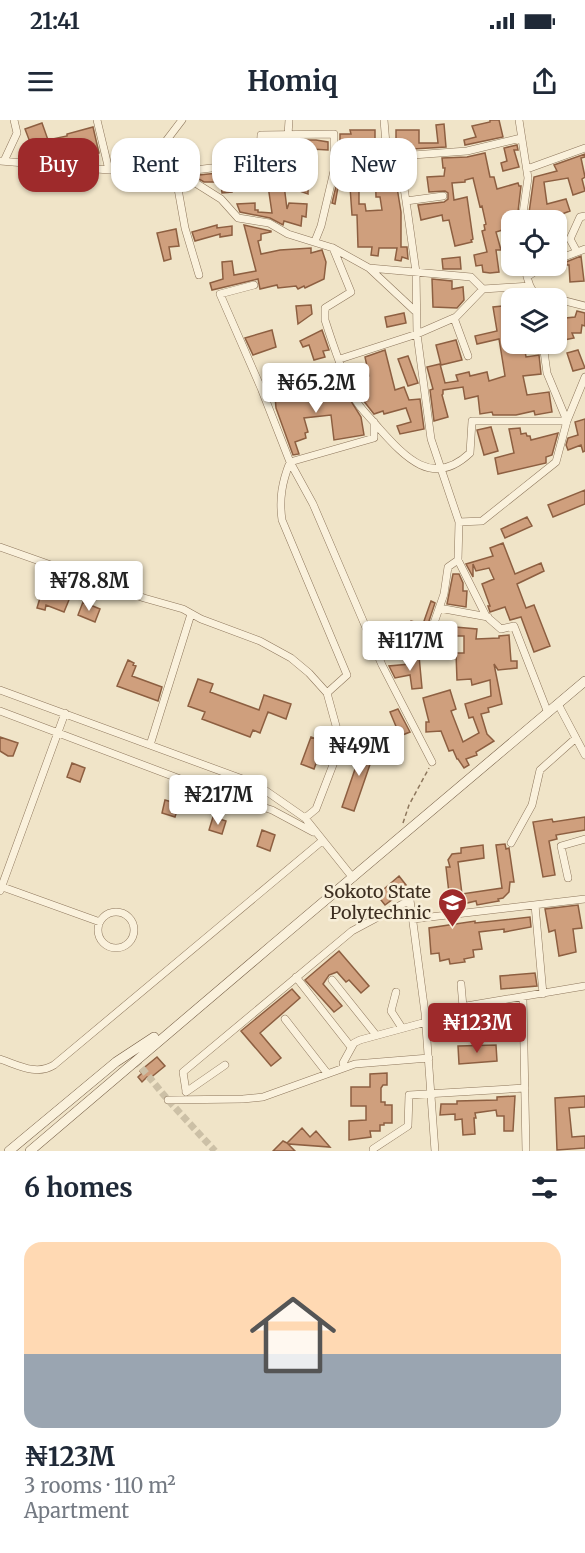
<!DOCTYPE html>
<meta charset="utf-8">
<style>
:root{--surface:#fff;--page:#f2f2f3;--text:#1f2937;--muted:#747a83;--accent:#9e2a2b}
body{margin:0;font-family:Merriweather,serif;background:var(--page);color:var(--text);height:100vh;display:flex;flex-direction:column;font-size:22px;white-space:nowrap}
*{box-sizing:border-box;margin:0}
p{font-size:20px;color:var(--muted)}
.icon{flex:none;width:33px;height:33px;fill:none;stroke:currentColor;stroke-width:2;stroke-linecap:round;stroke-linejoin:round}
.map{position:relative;height:1031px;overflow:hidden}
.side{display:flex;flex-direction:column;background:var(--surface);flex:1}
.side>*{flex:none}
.guide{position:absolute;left:18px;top:18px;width:549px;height:54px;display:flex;gap:12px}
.fabs{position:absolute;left:501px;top:90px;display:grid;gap:12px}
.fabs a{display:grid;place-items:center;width:66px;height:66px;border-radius:12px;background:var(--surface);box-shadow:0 2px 4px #0004;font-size:30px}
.price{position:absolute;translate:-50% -51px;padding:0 14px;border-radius:6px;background:#fff;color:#222;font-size:20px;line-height:39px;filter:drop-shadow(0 2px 3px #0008)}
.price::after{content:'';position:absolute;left:50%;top:36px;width:18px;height:14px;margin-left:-9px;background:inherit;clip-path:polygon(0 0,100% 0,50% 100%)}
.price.current{background:var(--accent);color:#fff}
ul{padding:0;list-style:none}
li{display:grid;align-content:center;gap:12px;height:318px;padding:0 24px}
li span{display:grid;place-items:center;height:186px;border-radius:18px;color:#555}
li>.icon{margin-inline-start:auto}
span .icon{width:108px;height:108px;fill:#fffc;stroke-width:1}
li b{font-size:26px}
h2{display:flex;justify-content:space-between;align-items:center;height:72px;padding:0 24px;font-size:26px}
.tag{padding:0 21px;border-radius:18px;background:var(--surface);box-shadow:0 2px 4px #0004;font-size:21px;line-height:54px}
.tag.current{background:var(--accent);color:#fff}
.status{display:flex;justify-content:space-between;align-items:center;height:42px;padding:0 30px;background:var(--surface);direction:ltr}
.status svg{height:16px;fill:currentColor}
header{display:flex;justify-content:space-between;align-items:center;height:78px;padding:0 24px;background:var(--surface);font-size:27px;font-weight:700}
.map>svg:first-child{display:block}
.building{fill:#cf9f7d;stroke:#8d5f41;stroke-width:1.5}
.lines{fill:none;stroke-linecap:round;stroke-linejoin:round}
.street-tunnel{stroke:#ccc0a6;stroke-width:7;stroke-dasharray:7 3.5;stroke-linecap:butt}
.street-casing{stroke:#8d765c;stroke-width:8}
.secondary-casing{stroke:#6f573f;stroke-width:10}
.path{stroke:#8d765c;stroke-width:1.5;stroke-dasharray:4.5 3;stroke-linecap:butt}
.street{stroke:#faf1dc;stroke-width:7}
.secondary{stroke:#faf1dc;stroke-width:9}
.labels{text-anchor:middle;stroke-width:5;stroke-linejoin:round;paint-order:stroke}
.poi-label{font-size:18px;fill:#3d2e20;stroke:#f7eed8;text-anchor:end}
</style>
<div class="status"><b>21:41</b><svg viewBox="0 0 49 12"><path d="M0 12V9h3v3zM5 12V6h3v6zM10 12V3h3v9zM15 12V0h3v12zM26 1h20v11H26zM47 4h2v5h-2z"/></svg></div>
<header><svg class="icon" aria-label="menu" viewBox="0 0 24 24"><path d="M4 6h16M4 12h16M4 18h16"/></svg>Homiq<svg class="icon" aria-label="share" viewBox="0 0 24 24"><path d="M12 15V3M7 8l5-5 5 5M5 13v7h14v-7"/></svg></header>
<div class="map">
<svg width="585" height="1031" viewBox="0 0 585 1031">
<rect width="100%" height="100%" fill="#f0e4c8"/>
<path class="building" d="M490 0H499L503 17 465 25 464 20 476 17 472 6 490 2Z
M42 3 48 20 67 16V14L93 7 99 33 88 36V40L75 41 74 34 57 38 56 33 39 39 26 38 25 33 33 30 25 9Z
M444 4 446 27 396 30V10H419V23H438L436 5Z
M350 10H375V23H380L381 30H362L363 69H359V84H365L366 91 382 90 380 77H376L375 41 387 42V49H394L401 92V127H407L408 139 402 137 401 141 395 140 397 128H379L378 136 371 135 372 127H358L357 95H352L350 67H338L335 84 332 83 339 54 356 53 355 37H340V14H351Z
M292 20H316L328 22V30L311 29 306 66H308V74L294 69 300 46 289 42H274L273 58 283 57 287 89 289 83 307 84 306 97 302 96 301 106 284 101 283 105 270 98 240 92 237 84 255 83V90H258V92L272 93 268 66 265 53H262L266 29 292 31Z
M517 25 518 30H514L519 47 503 51 501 43 507 41 504 28Z
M485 33 490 57H494L497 69 518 63 519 66H521L517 100H512V107L496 112 501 130H496L499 152 490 153 483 152 482 145 476 146 474 135 487 132 482 111 485 110 484 105 486 104 482 86 480 87 473 58 465 60V62L452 63 454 80 467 77 473 119 471 120 472 122 455 126 449 100 443 101 442 95 421 100 418 85 444 82 448 79V73L445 71 429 72 427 57 444 56 445 48H443L442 38 467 37Z
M585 34V37L581 38 585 57 582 59 585 71 573 75 568 58 544 62 547 84 566 79 570 91 562 94 565 106 556 108V100H554L552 96 541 100H528L534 57 557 51 554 45Z
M218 53V55L229 53 232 72 222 73 221 62H204L199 59V55Z
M217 105V108L232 106V115L220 117V114L195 121 192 112Z
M244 105 271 111V112L261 114V120L258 121 261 134 280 130 311 128V133L322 130 326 142 324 159 305 168 304 166 298 169 296 166 278 168 277 165 260 169 258 159 212 170 210 163 223 159 222 142 232 141 234 155 256 151Z
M176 109 179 126 169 127 171 139 164 141 157 113Z
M581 136 584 161 570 162 569 145H567L566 142Z
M460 137 461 149H443L442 139Z
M432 159 452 161V169L463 167 464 180 457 188 433 187Z
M311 185 312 194 298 204 296 186Z
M512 185V224H524L526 237 539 235 541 254 523 256 527 275 549 272 552 292 535 295 534 291 516 295H493L492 292 480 294 478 276 465 279 463 267 443 270V274L442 275 448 297 434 301 430 270 433 269 427 247 440 244 445 263 458 261 456 255 469 252 470 256 487 252 489 261 505 256 499 219 477 224 475 216 497 211 493 187Z
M577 191 585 193V206L582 205 581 213H572L574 218 559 221 556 199 575 197Z
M404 193 406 203 387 207 385 197Z
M272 210 276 227 253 235 245 218Z
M322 210 329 230 323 231 325 237 314 240 309 225 303 227 300 221Z
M456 220 462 240 441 245 436 225Z
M385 230 395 270 404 267 409 280 420 279 424 309 400 314 397 306 411 302 406 288 384 294 383 291 374 294 359 275 354 261 369 256 365 237Z
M578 230 585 248 573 251 567 233Z
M408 236 418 263 408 266 398 239Z
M323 269V275L335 274 336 277 346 273 361 297 364 315 334 320 331 295 304 298 308 312 305 313 306 318 295 322 299 334 293 335 276 288 275 276 272 277 271 273Z
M585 299V331L583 332 581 325 568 330 566 325 568 318 578 315 575 302Z
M491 307 498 331 484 335 477 310Z
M520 308 521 314 526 313 527 316H530L531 320 558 313 552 335 546 337V343L498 354 495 338 514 333 509 309Z
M585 370V384L553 397 548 385Z
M527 397 532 406 505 418 501 409Z
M503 423 515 454 541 443 544 451 517 464 526 488 534 485 550 526 534 532 521 497 510 500 505 487 490 492 488 486H490L482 464 494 459 489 448 476 451 473 444V457L466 444 493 436 490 428Z
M453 454H459L463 463V471H467L466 487 447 484Z
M63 466 73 470 64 492 46 485 45 490 37 488 42 471 59 477Z
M431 481 435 483 425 513 401 511 411 501 423 504Z
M83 482 100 489 95 502 78 495Z
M455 507 477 509 476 519 499 518V516L509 515 511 541H517V548L498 550 494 544 502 584 488 588 489 592 481 594 487 614 494 621 476 632 477 635 466 639 469 645 464 648 458 639H457L453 630 449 631 441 611 426 612V602H429L423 578 450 570 456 589 451 591 463 622 479 613 473 597 469 598 465 584 491 576 490 560 472 565 471 559 457 560 456 533H464V516H456Z
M411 535 419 536 422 568 412 569 410 555 395 558 389 546 410 544Z
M128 540 134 543 133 545 136 546 132 556 162 567 158 581 117 566Z
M198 559 213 564 210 572 259 590 264 575 291 584 286 599 268 592 260 613 253 610 250 617 202 599 205 592 188 586Z
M398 589 410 612 400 616 390 592Z
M0 617 18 623 13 636H8L0 631Z
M311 617 324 622 314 649 301 644Z
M364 623 376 627 354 691 342 687Z
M72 643 85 648 80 662 67 657Z
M165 680 179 684 175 697 162 693Z
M213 697 226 701 222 714 209 710Z
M585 697V710L556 715 557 719 549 721 555 755 543 757 533 702 552 699 553 702Z
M262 710 275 715 270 731 257 726Z
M505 724 506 729 509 728 514 762H510L509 772 503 778 498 779 499 781 477 785 476 781 454 786 453 781 450 782 446 747H450L448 740 452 734 461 733V728L483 725 484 738 458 742 462 774 502 768 496 725Z
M399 756 406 765 396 774 397 776 385 785 377 775Z
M578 785 582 808 573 809 576 832 559 836 555 810 549 812 545 789Z
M530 797 531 807 504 812V809L479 812 482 829 473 830 474 837 464 839 465 842 450 844 449 839 440 841 439 833 431 834 429 808 475 801V803Z
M339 831 369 866 361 873 349 860 346 862 337 852 329 855 323 864 342 886 334 892 305 860Z
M535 853 537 866 501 869 500 856Z
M292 869 300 878 260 913 281 938 271 946 241 911Z
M496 925 497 941 459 944 458 926Z
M157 937 165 946 149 959 147 957 142 962 138 957 142 953 140 951Z
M387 953V965H383L381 968V982H385V985H392V1003H384V1005H380V1011H370L371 1017 349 1020V1001L366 1000V986H351V967H370V954Z
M515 976 513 1011H504V996H497L496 990 475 993 476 998H474L475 1014 463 1015 462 999 455 1000V994L440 995 441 984H457V981L497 980V977Z
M585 976V987L569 988 572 1017 585 1016V1028L557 1030 555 978Z
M302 1008 310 1017 316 1011 330 1027 288 1024 295 1031H273L283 1021 287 1023Z"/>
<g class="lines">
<path class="street-tunnel" d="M135 940 168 980 215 1031"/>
<defs>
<path id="street" d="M97 0 109 50
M384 0 387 36
M519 0 528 58 522 100
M288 15 289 0
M368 35 399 36 467 31 521 18
M399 36 406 81
M0 41 109 50 178 52 221 79 238 98 269 103 288 114 333 128 369 148 471 157 483 169 530 166 534 173 585 186
M4 41 17 13 14 0
M527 49 585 28
M167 51 166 21 182 0
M175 52 185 108 199 155
M178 52 245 44 259 46 261 15 334 14V51L321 106 315 121
M443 76 406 81 416 152 417 214 431 319 459 402
M333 128 351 172 325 188V200C333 225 343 254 354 277 359 288 370 297 377 306 404 336 432 369 470 333L472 301H567L547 253 543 224
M577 132 570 119 580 97 585 96
M556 140 585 129
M525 146 527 157
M369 148 415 191
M254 165 220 174 261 268 290 342 313 384 382 545 432 642
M530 166 527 157 543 146
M454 198 468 236
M340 239 417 214 456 197 483 169
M261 268 348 262
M0 427 144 478 183 489 201 499 260 521 291 538 309 553 327 573 341 624 316 689 305 698
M439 488 488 497
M424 532 444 474 448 447 458 440
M0 570 256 664 305 698 353 758
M327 573 347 555 282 400C279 379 282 362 290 342L374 318V302
M558 584 585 635
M0 591 212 671 272 690 313 712
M548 593 514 506 501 509 486 496 458 440 459 402 482 401 556 342 567 301 585 257
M150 625 191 494
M511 723 532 685 540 650 576 618
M568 758 561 726 585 719
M0 766 100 802
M0 771 65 593
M535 785 543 874
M98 810a18 18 0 1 1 36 0a18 18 0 1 1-36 0Z
M413 799 585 779
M296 857 351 927
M332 860 376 915
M461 864 463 887
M396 872 391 891 402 908
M523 878 526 1031
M475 885 476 918
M425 893 585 866
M285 899 327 953
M0 939C18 945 36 956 54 945L322 721
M344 947 343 943 354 923 360 920 426 902
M186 971 183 952 352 811 410 780 425 893 435 1031
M186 972 225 945
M168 980 243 979 263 977 355 944 429 938
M373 1031V1029L408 1006 409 975 525 968"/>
<path id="secondary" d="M9 1031 116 942 154 917
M30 1031C214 873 400 718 585 561"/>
</defs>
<use href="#street" class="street-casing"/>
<use href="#secondary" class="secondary-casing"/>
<path class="path" d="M403 703 409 685 429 648"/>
<use href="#street" class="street"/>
<use href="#secondary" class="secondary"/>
</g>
<defs>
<symbol id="university-pin" viewBox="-11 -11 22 30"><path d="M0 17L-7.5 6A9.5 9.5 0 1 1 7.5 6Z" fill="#9e2a2b" stroke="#f7eed8"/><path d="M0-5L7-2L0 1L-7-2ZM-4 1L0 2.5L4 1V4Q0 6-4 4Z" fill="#fff"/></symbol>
</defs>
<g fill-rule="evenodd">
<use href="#university-pin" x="436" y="766" width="33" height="45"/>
</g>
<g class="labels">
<g class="poi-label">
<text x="431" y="778">Sokoto State<tspan x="431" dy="21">Polytechnic</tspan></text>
</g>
</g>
</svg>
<div class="fabs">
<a><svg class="icon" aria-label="locate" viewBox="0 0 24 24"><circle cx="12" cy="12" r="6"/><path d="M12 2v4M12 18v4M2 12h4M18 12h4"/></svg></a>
<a><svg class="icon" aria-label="layers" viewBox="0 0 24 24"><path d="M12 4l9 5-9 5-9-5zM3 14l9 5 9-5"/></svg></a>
</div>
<b class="price" style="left:316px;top:294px">₦65.2M</b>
<b class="price" style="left:89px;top:492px">₦78.8M</b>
<b class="price" style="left:410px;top:552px">₦117M</b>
<b class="price" style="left:359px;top:657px">₦49M</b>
<b class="price" style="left:218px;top:706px">₦217M</b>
<b class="price current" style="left:477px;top:934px">₦123M</b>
<div class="guide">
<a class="tag current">Buy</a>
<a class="tag">Rent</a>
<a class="tag">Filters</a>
<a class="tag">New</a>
</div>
</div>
<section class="side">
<h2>6 homes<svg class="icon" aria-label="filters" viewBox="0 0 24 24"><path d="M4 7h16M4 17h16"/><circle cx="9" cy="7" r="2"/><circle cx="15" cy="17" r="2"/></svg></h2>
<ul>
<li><span style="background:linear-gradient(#ffd9b3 60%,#9aa5b1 0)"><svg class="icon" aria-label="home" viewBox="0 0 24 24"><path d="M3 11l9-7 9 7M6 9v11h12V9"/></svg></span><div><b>₦123M</b><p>3 rooms · 110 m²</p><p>Apartment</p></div></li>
</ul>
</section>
